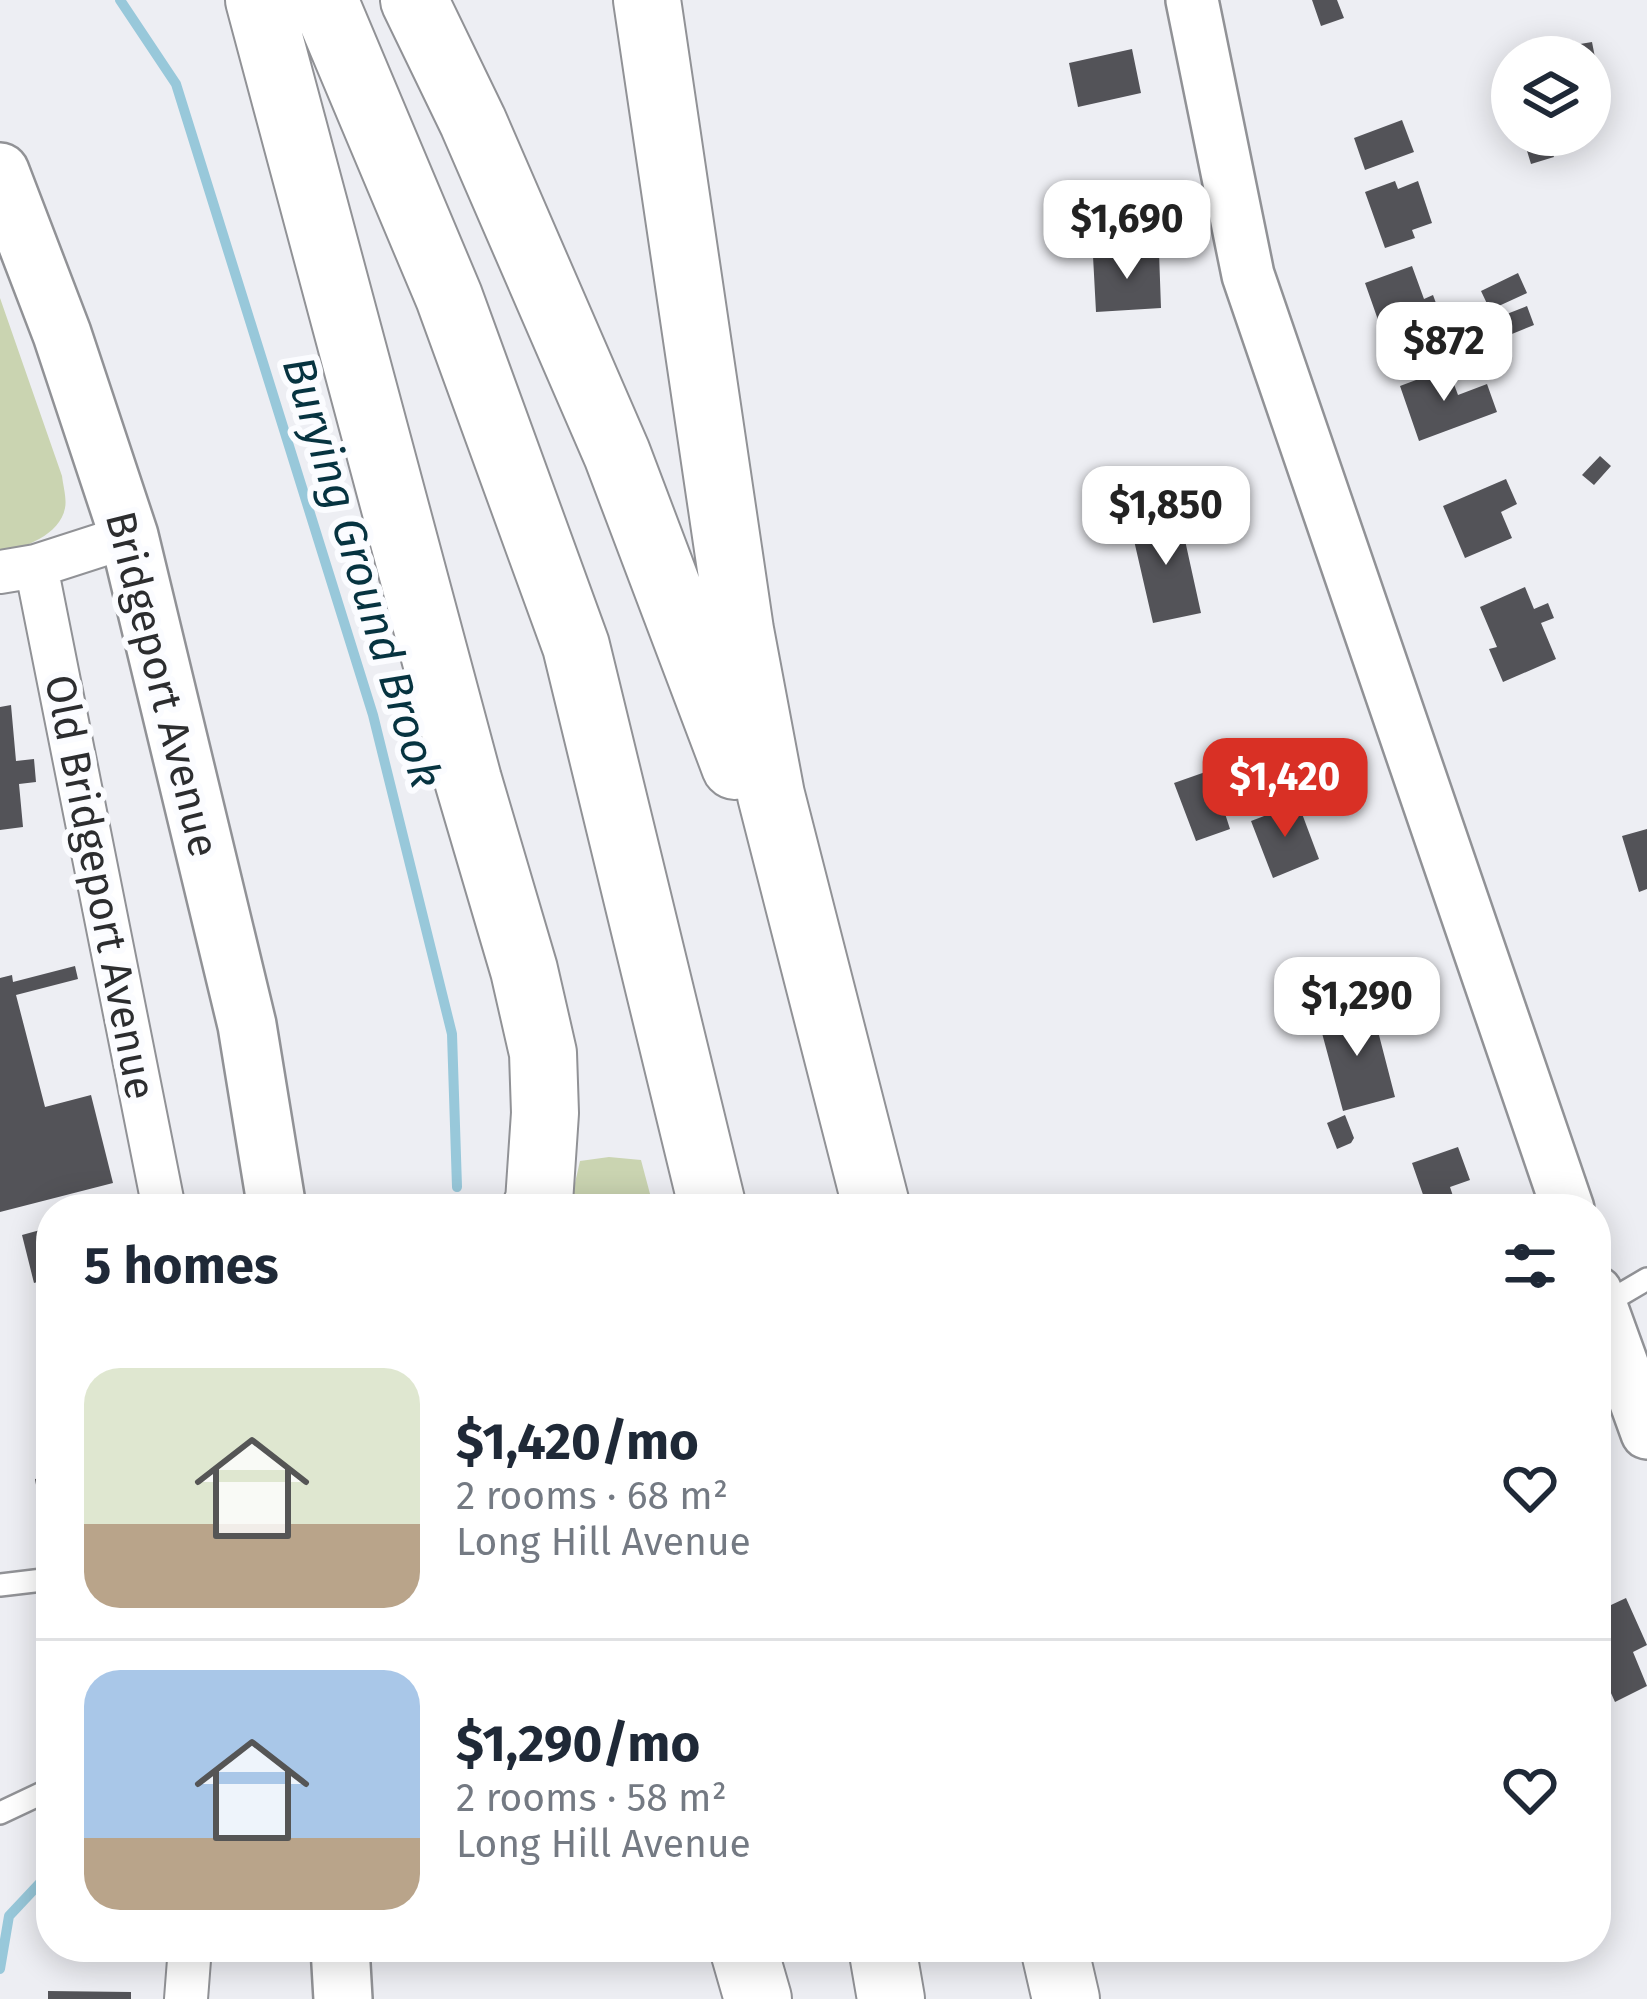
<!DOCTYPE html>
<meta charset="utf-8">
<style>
:root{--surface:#fff;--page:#f2f2f3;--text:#1f2937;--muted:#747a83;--line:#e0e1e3;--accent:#d93025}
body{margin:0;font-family:"Fira Sans",sans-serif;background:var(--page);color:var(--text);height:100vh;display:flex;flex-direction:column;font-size:45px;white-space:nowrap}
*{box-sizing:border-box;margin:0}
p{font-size:39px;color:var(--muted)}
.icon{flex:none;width:66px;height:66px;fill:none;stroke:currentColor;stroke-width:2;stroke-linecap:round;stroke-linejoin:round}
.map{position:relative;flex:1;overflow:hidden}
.panel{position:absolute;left:36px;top:1194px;width:1575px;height:768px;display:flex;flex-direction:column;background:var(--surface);border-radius:48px;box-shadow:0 6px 30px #0003}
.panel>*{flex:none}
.fabs{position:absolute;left:1491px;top:36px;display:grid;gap:24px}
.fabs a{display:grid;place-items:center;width:120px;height:120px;border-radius:50%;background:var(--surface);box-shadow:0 6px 30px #0003;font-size:60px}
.price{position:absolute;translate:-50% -102px;padding:0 27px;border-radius:24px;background:#fff;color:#222;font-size:39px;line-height:78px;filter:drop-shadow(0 3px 6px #0008)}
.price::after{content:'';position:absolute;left:50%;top:72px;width:36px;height:27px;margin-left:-18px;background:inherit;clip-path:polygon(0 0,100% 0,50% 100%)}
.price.selected{background:var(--accent);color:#fff}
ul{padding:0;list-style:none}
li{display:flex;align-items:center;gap:36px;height:300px;padding:0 48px}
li+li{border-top:3px solid var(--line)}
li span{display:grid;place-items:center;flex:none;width:336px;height:240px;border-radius:36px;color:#555}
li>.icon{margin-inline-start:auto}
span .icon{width:144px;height:144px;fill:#fffc;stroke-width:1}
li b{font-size:51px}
h2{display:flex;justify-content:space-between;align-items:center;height:144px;padding:0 48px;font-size:51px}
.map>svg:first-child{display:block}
.green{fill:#cad4b1}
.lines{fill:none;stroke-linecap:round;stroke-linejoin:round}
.stream{stroke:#98c8da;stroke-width:10}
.building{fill:#535358}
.service-casing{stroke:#919296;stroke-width:26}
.minor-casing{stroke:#919296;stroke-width:46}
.tertiary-casing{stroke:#919296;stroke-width:56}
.secondary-casing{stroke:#919296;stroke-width:62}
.motorway-casing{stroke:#919296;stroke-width:70}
.service{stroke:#fff;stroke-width:21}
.minor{stroke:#fff;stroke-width:42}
.tertiary{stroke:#fff;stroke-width:51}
.secondary{stroke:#fff;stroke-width:57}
.motorway{stroke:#fff;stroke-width:66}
.labels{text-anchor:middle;stroke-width:12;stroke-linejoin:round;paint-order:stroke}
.street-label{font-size:42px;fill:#2c2d2f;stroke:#fbfcff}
.water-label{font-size:45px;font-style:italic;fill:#063340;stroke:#fbfcff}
</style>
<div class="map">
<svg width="1647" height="1999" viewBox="0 0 1647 1999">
<rect width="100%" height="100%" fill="#edeef3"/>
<path class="green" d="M0 298 62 476C63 485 67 499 65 508 60 535 24 548 0 553Z
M609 1157 641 1160 654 1209H569L580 1161Z"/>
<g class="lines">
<path class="stream" d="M120 0 176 84 373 715 452 1034 457 1187
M0 1969 9 1916 40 1883 51 1855"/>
</g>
<path class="building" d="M1312 0H1337L1344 18 1321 26Z
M1573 40 1574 45 1592 42 1599 78 1590 80V57H1540L1538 46Z
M1132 49 1141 93 1078 107 1069 63Z
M1402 120 1414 152 1365 170 1354 138Z
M1546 135 1554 157 1531 164 1524 141Z
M1395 181 1398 189 1418 181 1432 223 1412 230 1415 238 1385 248 1365 192Z
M1159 252 1161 308 1096 312 1093 256Z
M1412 266 1424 299 1433 295 1440 314 1383 334 1365 283Z
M1518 273 1527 293 1490 310 1481 291Z
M1527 306 1534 325 1502 338 1494 319Z
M1448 368 1458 395 1487 384 1497 412 1419 441 1400 386Z
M1600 456 1611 466 1594 485 1582 475Z
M1506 479 1517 504 1501 512 1512 538 1465 558 1443 506Z
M1179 513 1201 613 1153 623 1130 523Z
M1525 587 1534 609 1548 603 1554 618 1541 623 1556 659 1503 682 1489 649 1497 647 1480 607Z
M11 705 16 761 34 759 36 782 19 784 23 827 0 830V707Z
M1211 770 1230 829 1196 841 1174 783Z
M1298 803 1319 859 1273 878 1251 821Z
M1647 829V889L1639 892 1622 836Z
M75 966 78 979 16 995 45 1107 91 1095 113 1183 0 1212V978L12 975 13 982Z
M1372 1008 1395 1097 1343 1111 1319 1022Z
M1345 1115 1354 1138 1351 1143 1337 1149 1327 1123Z
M1458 1147 1470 1180 1450 1187 1456 1205 1469 1200 1472 1209H1428L1412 1163Z
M51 1227V1278L34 1283 22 1235Z
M51 1476V1512L41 1514 35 1479Z
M1626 1598 1647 1645 1633 1652 1647 1686 1615 1702 1596 1660V1612Z
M48 1991 131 1992V1999H48Z"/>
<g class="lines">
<defs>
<path id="service" d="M1601 1306 1647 1279
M0 1585 51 1579
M0 1813 51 1789"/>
<path id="minor" d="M36 566 164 1209
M0 572 36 566 129 536
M186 1999 190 1947"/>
<path id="tertiary" d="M1192 0 1248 275 1568 1209
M1596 1292 1647 1433"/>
<path id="secondary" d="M0 172 62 334 129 536 247 1025 277 1209
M340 1947 343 1999"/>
<path id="motorway" d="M259 0 468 780 524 970 543 1053 545 1113 539 1202 535 1209
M324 0 449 297 576 646 713 1209
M414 0 473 122 617 454 735 766
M647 0 740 630 771 795 877 1209
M743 1947 758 1999
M882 1947 891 1999
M1054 1947 1066 1999"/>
</defs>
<use href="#service" class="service-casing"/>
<use href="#minor" class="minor-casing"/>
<use href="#tertiary" class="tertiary-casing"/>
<use href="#secondary" class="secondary-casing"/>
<use href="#motorway" class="motorway-casing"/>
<use href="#service" class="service"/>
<use href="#minor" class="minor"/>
<use href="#tertiary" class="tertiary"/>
<use href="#secondary" class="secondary"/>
<use href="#motorway" class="motorway"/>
</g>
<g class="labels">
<g class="street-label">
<text transform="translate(163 684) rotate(76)" y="15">Bridgeport Avenue</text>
<text transform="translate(101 887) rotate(79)" y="15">Old Bridgeport Avenue</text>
</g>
<g class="water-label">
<text transform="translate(363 572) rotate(73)" y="16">Burying Ground Brook</text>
</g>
</g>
</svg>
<div class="fabs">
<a><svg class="icon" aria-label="layers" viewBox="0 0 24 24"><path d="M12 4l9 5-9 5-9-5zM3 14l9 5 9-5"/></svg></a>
</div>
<b class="price" style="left:1127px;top:282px">$1,690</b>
<b class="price" style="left:1444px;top:404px">$872</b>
<b class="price" style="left:1166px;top:568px">$1,850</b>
<b class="price selected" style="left:1285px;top:840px">$1,420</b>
<b class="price" style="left:1357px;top:1059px">$1,290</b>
<section class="panel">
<h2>5 homes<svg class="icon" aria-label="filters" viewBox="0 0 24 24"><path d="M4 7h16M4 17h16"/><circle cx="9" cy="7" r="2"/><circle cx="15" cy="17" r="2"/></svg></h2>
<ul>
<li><span style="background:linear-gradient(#dfe7d0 65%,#b9a48a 0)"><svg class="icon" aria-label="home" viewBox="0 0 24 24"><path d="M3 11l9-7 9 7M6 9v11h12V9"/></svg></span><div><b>$1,420/mo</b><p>2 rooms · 68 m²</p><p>Long Hill Avenue</p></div><svg class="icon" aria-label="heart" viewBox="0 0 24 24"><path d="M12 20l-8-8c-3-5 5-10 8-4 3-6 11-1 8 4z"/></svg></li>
<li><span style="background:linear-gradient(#a9c7e8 70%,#b9a48a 0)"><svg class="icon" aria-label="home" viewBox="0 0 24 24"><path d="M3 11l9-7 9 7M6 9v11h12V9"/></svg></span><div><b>$1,290/mo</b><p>2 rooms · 58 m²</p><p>Long Hill Avenue</p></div><svg class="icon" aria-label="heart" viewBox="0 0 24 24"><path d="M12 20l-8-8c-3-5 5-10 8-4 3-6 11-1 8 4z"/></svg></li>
</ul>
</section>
</div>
